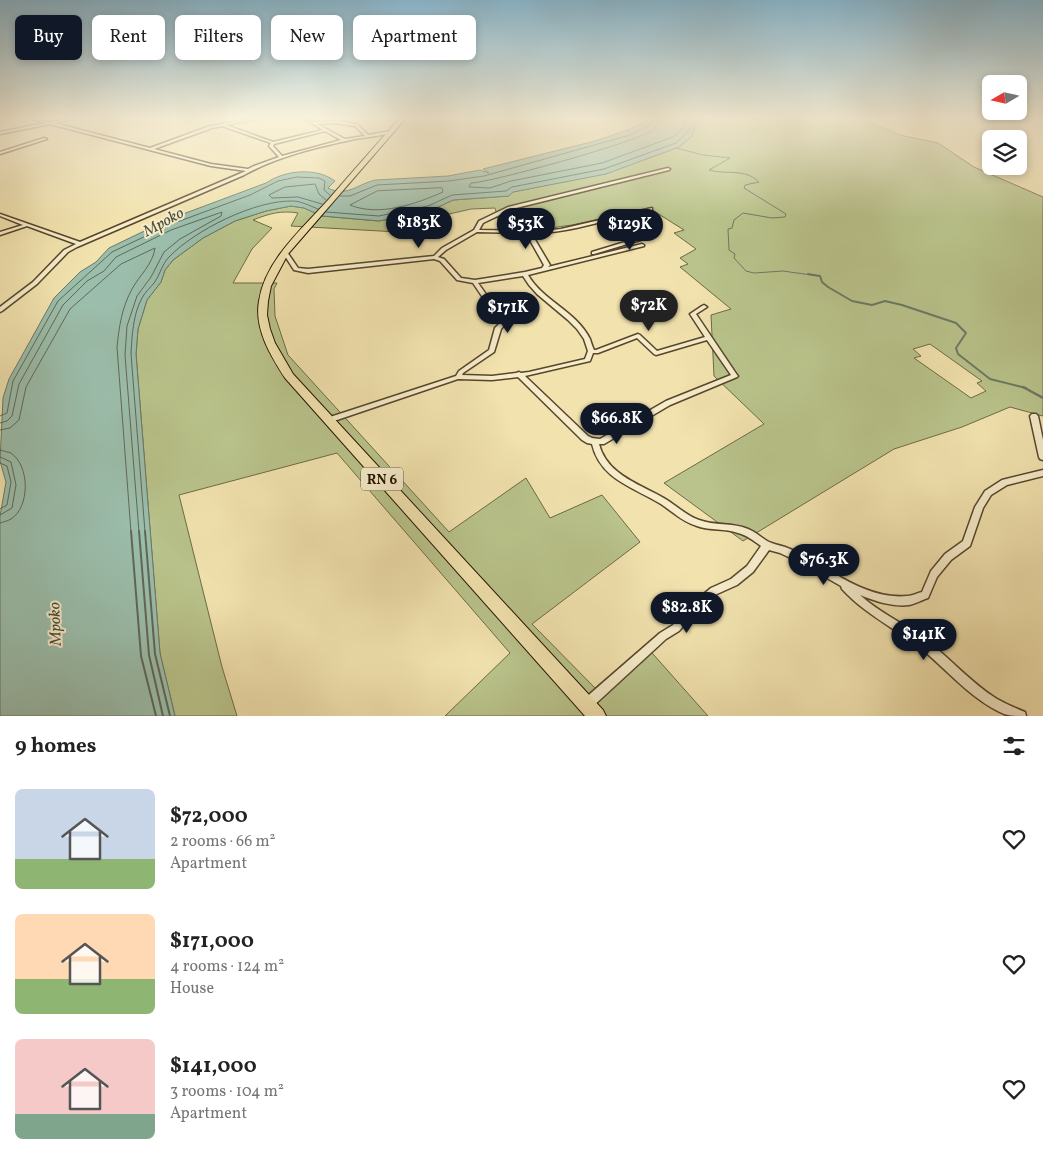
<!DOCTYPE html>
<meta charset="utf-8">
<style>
:root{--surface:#fff;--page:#f6f6f6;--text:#222;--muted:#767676;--accent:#111827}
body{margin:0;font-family:Vollkorn,serif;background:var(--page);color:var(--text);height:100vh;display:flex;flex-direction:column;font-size:19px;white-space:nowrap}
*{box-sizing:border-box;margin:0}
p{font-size:16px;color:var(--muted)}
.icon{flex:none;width:28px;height:28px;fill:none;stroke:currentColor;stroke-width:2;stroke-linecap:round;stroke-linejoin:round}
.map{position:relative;height:716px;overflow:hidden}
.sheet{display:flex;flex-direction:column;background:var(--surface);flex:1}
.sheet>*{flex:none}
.hud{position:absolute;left:15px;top:15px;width:500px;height:45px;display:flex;gap:10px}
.needle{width:32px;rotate:261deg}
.tools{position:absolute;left:982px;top:75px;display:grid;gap:10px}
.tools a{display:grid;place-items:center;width:45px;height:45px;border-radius:8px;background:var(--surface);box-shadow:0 2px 8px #0003;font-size:25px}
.price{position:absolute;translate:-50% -42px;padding:0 11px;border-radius:18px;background:var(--accent);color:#fff;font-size:16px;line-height:32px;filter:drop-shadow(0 1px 2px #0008)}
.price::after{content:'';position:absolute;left:50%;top:30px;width:15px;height:11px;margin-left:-8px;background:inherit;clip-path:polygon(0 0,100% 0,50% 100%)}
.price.current{background:#222;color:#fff}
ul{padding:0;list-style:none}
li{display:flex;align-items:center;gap:15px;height:125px;padding:0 15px}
li span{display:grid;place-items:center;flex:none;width:140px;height:100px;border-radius:8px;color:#555}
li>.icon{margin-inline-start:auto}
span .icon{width:60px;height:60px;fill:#fffc;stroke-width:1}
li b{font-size:21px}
h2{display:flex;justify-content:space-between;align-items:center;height:60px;padding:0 15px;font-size:21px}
.tag{padding:0 18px;border-radius:8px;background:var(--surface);box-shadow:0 2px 8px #0003;font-size:18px;line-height:45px}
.tag.current{background:var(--accent);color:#fff}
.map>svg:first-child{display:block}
.green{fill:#b9c38b;stroke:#6e6a46;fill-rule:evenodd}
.water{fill:#9bbeac;stroke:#6b7967}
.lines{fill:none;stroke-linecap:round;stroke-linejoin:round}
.shore-far1{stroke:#606856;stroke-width:1}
.shore{stroke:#606856;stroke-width:2}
.stream-far2{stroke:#6b7967;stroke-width:1}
.stream-far1{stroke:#6b7967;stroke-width:2}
.stream{stroke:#6b7967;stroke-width:2.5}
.street-casing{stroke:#57462c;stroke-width:3}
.primary-casing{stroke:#241200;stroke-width:2}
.street{fill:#f6ecca;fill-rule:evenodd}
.primary{fill:#f1e2ae;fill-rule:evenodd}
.labels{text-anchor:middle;stroke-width:4;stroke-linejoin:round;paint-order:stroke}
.shield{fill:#f6ecca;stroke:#63533d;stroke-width:1}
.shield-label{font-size:14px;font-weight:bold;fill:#241200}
.water-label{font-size:16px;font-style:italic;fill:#4e4e3c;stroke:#f6ecca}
</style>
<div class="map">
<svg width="1043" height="716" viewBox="0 0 1043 716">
<rect width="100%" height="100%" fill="#f1e2ae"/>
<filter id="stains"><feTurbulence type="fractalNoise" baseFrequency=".004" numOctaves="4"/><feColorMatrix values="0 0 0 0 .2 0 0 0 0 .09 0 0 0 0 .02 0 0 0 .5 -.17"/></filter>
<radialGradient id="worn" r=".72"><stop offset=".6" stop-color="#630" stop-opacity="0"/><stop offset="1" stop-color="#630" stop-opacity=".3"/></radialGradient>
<path class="green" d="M700 119H863L900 135 938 143 974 167 1043 197V416L1010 407 962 427 894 449 743 541 664 483 764 424 714 376 711 315 731 309 680 267 688 264 680 258 696 249 674 233 684 230 649 208 572 225 507 234 498 219 495 208 471 209 436 217 434 229 398 232 291 226 298 213C281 210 268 214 253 220L272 228 252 249 233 283H277L274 289 275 316 288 355 449 532 526 478 550 518 602 495 640 542 532 624 595 688 645 645 708 716H445L510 653 337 453 179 495 222 667 237 716H175L160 654 136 354 138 329 147 300 161 282 165 270 173 260 203 238 235 221 266 211 291 206 304 208 322 216 379 221 430 211 453 200 509 196 513 192 606 173 679 147 692 136 695 124ZM930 344 982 381 977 383 986 391 971 398 914 358 921 356 913 349Z"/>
<path class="water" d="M649 119H700L695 124 692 136 679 147 606 174 513 192 509 196 453 200 430 211 379 221 322 216 304 208 291 206 266 211 235 221 203 238 173 260 165 270 161 282 147 300 138 329 136 354 160 653 175 716H0V516L6 482 0 461 3 398 9 379 54 298 80 272 96 262 109 248 167 220 266 183C285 170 316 167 335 181L328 188C347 198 359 183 376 180L448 176 480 170 489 173 483 169 595 141 628 130Z"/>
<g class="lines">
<path class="shore-far1" d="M659 119C658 122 656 127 654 129 645 140 489 183 471 183L469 187 490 188 511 181 602 163 673 137 682 129 686 119
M442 188 443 192C416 204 379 217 350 205L377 191Z
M340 196H350L377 185 449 181 484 176 630 135 650 125 652 119
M322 204 298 197 272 198 269 195 285 187 315 184 319 194 326 200
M326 212 379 216 428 206 452 195 506 191 512 187 604 169 676 143 687 133 694 119
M0 416 7 413 13 381 58 301 112 252 169 225 250 195 278 181 297 177 319 178 325 181 324 190 330 195
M0 423 7 421 12 416 19 384 63 305 87 281 104 271 116 257 171 230 222 212 221 216 180 239 164 252 151 277 137 296 127 326 125 355 139 532
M0 430 10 428 19 420 26 387 70 309 121 264 155 248C153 264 139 276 132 289 122 307 119 327 117 347L131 532
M0 450C3 451 8 452 11 453 30 466 30 507 11 519 8 521 3 522 0 523
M0 457 11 462 16 485 12 508 0 515
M0 463 7 466 11 482 7 505 0 509
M145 532 131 354C132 336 133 314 142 298 145 292 150 288 154 283 160 275 162 264 169 257 195 230 255 200 293 201 301 201 310 206 318 209"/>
<path class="shore" d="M131 531 141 656 156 716
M139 531 149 655 163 716
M145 531 155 654 170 716"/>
<path class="stream-far2" d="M676 148 703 155 730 158 709 170C726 175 745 168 759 182L745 185 744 188 786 214 785 217 772 218 743 213 734 220 732 228 728 229 729 250 735 254 734 258 746 271 754 273 783 271 818 276"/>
<path class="stream-far1" d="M808 274 820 276 822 282 828 287 852 301 872 305 885 301 902 305 956 323 966 333 956 348 958 354 990 379 1026 388"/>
<path class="stream" d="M1023 387 1043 398"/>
<defs>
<path id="street" d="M0 119H3L0 120Z
M32 119C37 119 42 121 48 122 56 123 65 119 73 119L54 123 150 148 210 126 252 119H259L226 125 273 142 323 130 305 119H308L314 122 334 121 336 119H339L337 121 357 124 368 135 391 131 393 132C381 136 367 137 355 139 318 147 278 156 244 175L77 247 68 252 37 284 2 311 0 312V307L33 282 64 250 76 244 27 226 0 235V232L23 225 0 216V214L80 242 246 171 211 166 50 124 0 134V132L45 123ZM335 123 355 126 365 136 345 139 317 124ZM222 126 271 143 269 146 279 157 254 166 248 169 211 164 154 149 212 128ZM325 131 341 140 282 156 273 146 274 144Z
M44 138 47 139 0 154V152Z
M668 168 670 169 669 170 512 209 483 223 479 230 542 231 561 229 652 208V210L623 217 654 234V236L594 254H592V252L648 235 619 218C590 224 561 234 531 233L550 265 548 267 642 244 644 245V246L528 275C543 301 576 311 590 339 591 342 592 346 594 350H596L638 334 640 335 657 351 705 337 690 314 702 306 704 305 707 307 696 314 737 375 738 376 737 377 670 405 604 444H599C607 476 643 485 667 500 678 507 687 516 699 520 715 526 731 522 748 529 755 532 761 537 767 541 773 544 779 545 785 547 791 549 797 552 802 555 834 572 869 600 907 596 912 596 917 593 922 592L931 571 945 554 963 541 975 507 985 491 1002 480 1043 470V476L1007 485 991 495 983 508 970 546 951 560 937 577 928 598C922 600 915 604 909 605 892 607 875 601 860 595 880 613 905 624 926 640 951 659 971 683 997 699 1006 704 1015 708 1025 712L1026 716C1019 716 1010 716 1004 714 970 699 947 669 919 647 893 627 865 614 842 589L841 586 797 561 780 553 769 550 753 572 737 585 717 594 693 614 679 631 666 639 591 708 587 709 583 708 582 704 583 700 660 633 673 625 687 608 711 588 731 579 747 566 761 546C754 541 747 535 738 533 725 528 710 531 697 526 683 522 673 512 661 504 633 487 600 479 592 444L587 443 582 440 518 377 492 380 458 379 331 422H327L325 420 327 418 456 376 459 371 489 350 495 328 499 324 492 311 473 283 457 280 440 261 434 259 308 273 294 270 283 253V252H287L298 268 308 269 434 256 442 248 474 230 479 221 508 207ZM477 232 526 233 544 265 542 268 525 272 475 280 461 278 444 259 438 257 446 250ZM523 276 529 285 537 294 568 320 577 329 584 339 588 351 585 359 529 372 521 373 519 372 516 373 492 376 462 375 463 373 494 352 501 329 505 324 498 311 478 283ZM637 338 654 354 656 355 707 340 731 375 666 401 600 439 592 438 588 436 525 376 590 361 593 353H598Z
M1032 414H1036L1038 416 1043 440V460L1040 459 1039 457 1030 416Z"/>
<path id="primary" d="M399 119H405L288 254 271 286 268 301 267 315 270 329 275 343 293 374 603 710 606 716H585L285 378C271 356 254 329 259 301 265 260 303 228 329 199 352 172 376 145 399 119Z"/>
</defs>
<use href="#street" class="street-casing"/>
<use href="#primary" class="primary-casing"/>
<use href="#street" class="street"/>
<use href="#primary" class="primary"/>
</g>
<linearGradient id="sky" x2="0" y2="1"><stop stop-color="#89b8d0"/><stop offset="0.54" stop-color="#f9f2db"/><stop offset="1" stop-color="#f9f2db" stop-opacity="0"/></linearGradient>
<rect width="1043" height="219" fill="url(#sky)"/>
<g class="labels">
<rect class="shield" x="361" y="467.5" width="42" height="23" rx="4"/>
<g class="shield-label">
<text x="382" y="484">RN 6</text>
</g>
<g class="water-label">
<text transform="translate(163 221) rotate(-29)" y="6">Mpoko</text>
<text transform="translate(54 624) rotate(-92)" y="6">Mpoko</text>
</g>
</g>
<rect width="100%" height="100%" filter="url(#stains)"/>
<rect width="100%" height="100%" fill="url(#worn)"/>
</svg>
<div class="tools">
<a><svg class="needle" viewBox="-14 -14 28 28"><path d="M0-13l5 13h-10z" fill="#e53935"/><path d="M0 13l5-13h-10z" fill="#767676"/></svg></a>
<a><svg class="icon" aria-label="layers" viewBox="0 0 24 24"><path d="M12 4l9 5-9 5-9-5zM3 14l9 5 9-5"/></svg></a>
</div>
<b class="price" style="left:419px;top:249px">$183K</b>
<b class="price" style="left:526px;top:250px">$53K</b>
<b class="price" style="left:630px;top:251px">$129K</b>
<b class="price current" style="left:649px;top:332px">$72K</b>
<b class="price" style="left:508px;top:334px">$171K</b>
<b class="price" style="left:617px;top:445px">$66.8K</b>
<b class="price" style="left:824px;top:586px">$76.3K</b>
<b class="price" style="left:687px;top:634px">$82.8K</b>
<b class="price" style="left:924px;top:661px">$141K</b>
<div class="hud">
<a class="tag current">Buy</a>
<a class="tag">Rent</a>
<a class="tag">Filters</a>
<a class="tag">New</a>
<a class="tag">Apartment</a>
</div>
</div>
<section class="sheet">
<h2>9 homes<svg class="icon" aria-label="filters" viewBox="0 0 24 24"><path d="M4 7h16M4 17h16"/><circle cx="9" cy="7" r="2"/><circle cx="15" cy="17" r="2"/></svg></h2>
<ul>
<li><span style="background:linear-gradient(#c9d6e8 70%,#8fb573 0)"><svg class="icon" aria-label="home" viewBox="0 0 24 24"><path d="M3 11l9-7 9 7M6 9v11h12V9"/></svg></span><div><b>$72,000</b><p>2 rooms · 66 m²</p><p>Apartment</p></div><svg class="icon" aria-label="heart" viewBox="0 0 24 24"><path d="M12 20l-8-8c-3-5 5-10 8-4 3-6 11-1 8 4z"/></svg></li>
<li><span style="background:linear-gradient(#ffd9b3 65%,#8fb573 0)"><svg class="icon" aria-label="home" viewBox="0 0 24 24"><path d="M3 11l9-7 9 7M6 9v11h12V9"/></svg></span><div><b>$171,000</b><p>4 rooms · 124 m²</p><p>House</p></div><svg class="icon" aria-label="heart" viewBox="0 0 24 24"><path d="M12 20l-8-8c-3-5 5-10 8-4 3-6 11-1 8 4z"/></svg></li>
<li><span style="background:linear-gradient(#f6c9c9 75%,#7fa58c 0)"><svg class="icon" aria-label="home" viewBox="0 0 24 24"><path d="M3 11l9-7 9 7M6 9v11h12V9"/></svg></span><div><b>$141,000</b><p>3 rooms · 104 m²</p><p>Apartment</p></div><svg class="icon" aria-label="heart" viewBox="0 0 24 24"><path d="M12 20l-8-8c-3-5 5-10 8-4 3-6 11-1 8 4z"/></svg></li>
</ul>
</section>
